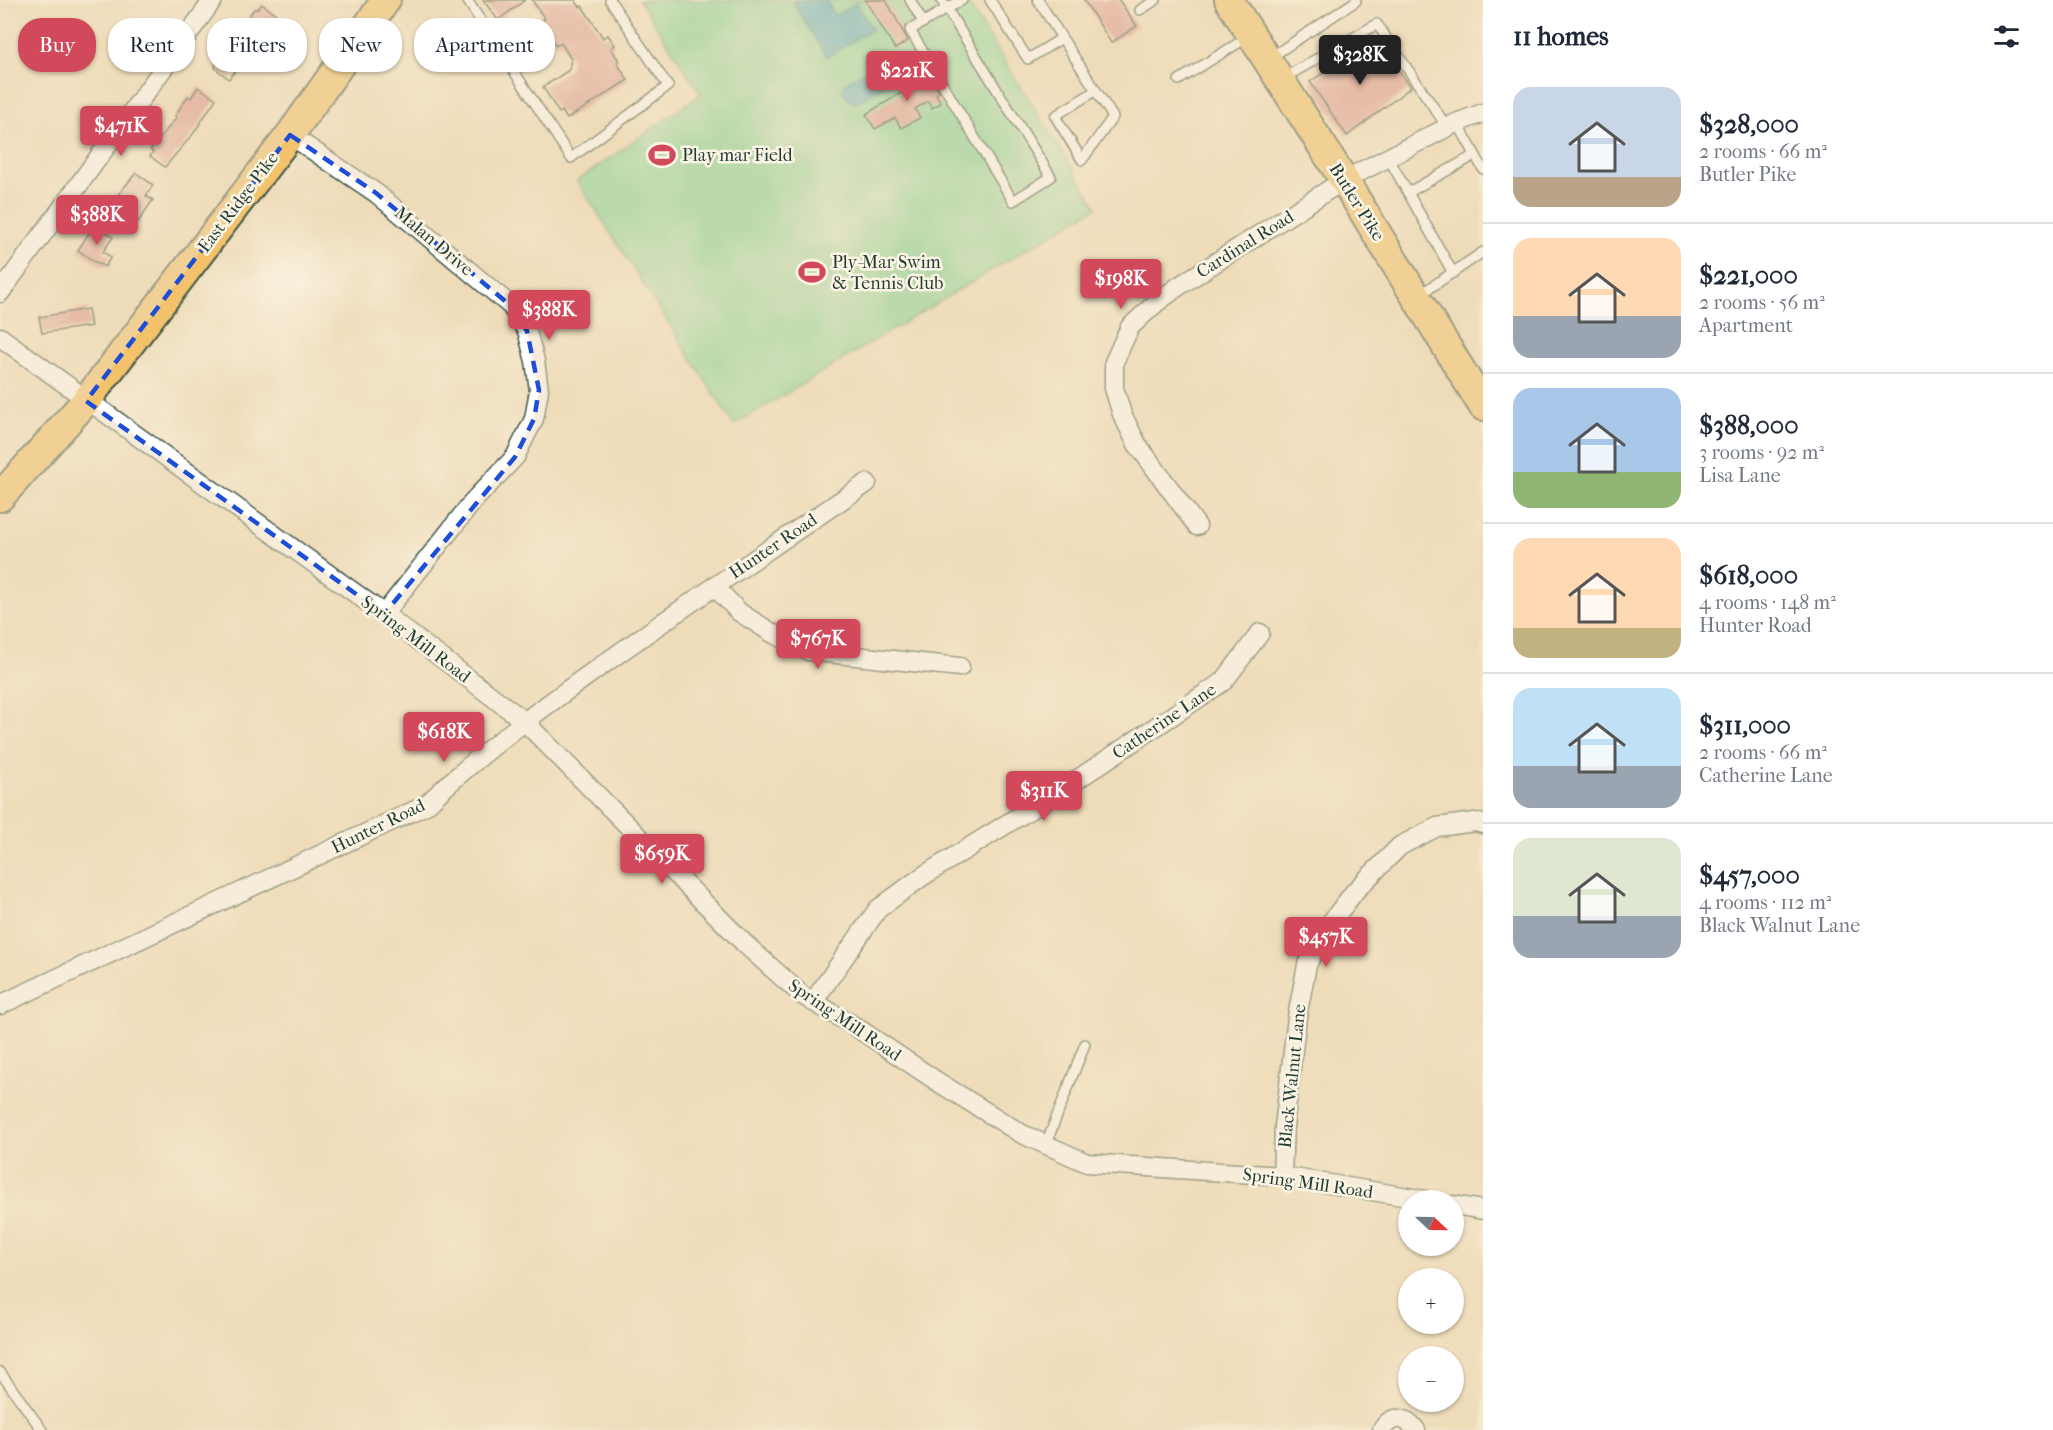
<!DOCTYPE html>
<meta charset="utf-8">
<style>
:root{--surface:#fff;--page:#f6f6f7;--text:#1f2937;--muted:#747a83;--line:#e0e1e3;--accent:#d1495b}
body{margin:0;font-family:"IM FELL French Canon",serif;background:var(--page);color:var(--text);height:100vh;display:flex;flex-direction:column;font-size:22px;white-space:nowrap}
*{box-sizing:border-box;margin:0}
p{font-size:20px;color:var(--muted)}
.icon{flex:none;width:33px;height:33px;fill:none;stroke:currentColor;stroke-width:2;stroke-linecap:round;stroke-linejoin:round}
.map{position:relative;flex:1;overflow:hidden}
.side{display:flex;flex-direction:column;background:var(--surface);width:570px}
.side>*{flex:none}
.hud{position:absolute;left:18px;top:18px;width:570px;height:54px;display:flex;gap:12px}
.needle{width:39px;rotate:112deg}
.buttons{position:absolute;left:1398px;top:1190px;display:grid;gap:12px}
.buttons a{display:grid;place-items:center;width:66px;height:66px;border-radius:50%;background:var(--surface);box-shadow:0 2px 4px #0004;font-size:30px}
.price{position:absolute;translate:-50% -51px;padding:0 14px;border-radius:6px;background:var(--accent);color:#fff;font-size:20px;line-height:39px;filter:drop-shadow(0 2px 3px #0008)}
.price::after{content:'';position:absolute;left:50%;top:36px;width:18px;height:14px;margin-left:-9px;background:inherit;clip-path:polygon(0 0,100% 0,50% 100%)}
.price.active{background:#222;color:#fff}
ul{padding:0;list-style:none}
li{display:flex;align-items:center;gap:18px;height:150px;padding:0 30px}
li+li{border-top:2px solid var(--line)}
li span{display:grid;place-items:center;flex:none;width:168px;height:120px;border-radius:18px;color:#555}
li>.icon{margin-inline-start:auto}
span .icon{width:72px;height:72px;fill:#fffc;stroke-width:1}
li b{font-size:26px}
h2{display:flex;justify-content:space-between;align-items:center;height:72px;padding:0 30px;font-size:26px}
.tag{padding:0 21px;border-radius:24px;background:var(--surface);box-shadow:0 2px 4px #0004;font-size:21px;line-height:54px}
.tag.active{background:var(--accent);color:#fff}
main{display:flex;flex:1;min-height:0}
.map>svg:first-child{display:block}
.green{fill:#7ad59b;stroke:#4c8968;stroke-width:1.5}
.water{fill:#40a8c0;stroke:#30727a;stroke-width:1.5}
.building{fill:#db9492}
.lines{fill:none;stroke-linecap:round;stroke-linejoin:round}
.lane-casing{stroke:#3e5548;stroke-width:12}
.street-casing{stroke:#3e5548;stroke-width:21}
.primary-casing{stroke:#3e5548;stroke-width:32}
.lane{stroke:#fff;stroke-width:9}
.street{stroke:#fff;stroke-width:18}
.primary{stroke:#f3c26a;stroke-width:28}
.marked{fill:none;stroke:#1d4ed8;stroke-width:4.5;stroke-dasharray:12 8;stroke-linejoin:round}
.labels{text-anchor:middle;stroke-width:5;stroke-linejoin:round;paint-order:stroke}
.poi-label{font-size:18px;fill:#1f3d34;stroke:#fcf5e5;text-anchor:start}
.street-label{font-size:18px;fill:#1f3d34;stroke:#fcf5e5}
</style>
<main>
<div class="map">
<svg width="1483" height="1430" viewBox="0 0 1483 1430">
<rect width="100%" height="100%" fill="#fcf5e5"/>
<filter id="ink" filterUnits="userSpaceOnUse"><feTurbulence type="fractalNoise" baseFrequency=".0167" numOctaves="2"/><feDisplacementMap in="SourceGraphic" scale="12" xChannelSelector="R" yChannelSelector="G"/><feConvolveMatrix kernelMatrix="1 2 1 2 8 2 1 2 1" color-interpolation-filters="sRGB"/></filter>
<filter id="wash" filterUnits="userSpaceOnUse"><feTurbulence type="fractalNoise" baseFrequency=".008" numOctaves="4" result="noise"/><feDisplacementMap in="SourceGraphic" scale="24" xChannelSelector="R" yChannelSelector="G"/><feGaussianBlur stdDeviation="1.35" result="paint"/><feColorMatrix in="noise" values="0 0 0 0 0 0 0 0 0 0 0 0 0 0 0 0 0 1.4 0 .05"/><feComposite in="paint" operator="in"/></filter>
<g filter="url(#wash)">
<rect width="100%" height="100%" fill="#eedcb9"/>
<path class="green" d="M639 0H966L1097 207 734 425 577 181 701 94Z"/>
<path class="water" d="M799 0H826L835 16 856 3 872 29 827 57 793 3Z
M885 58 897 78 856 103 849 100 842 91 844 84Z"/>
<g id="blocks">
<path class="building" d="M483 0H525L498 20Z
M532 0H575L580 7 582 6 603 38 608 35 615 45 611 48 619 61 617 63 628 80 567 119 562 111 559 113 543 87 569 70 571 59 561 43 556 46 541 21 545 19Z
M865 0H886L908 41 895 49Z
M1084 0H1119L1137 26 1111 43Z
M262 4 277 15 253 46 242 25 254 9H258Z
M1374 38 1411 87 1347 136 1310 82Z
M231 41 248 54 229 79 215 68 216 61Z
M921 66 927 79 930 76 939 92 936 94 941 103 932 108 928 101 915 109 920 118 901 128 895 118 875 129 866 114 913 86 911 84 916 81 910 72Z
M198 87 216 99 193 134 165 167 150 156 153 152 150 150 177 117 175 116 188 96 191 98Z
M136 173 153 185 146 196 153 200 138 222 130 216 127 218 112 207V202Z
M98 226 113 237 103 252 111 257 105 267 95 262 78 250 91 230 94 232Z
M88 309 91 326 42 333 39 317Z"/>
</g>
</g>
<g filter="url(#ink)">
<use href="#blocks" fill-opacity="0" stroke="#3e5548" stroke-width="1.5"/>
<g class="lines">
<defs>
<path id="lane" d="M467 0 571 158 668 86 610 0
M910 0 923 22
M941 0 947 9 1051 177 1013 201 910 30 962 0
M990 0 1028 59 1062 38 1038 0
M1140 10 1156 0
M1062 38 1113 117 1082 160 1055 116 1095 91
M1271 57 1356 1
M1282 79 1377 24 1447 127
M1179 80 1248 37
M1457 122 1483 169
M1389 159 1453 273
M1409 192 1475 155
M1418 296 1483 252
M1046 1144 1085 1044
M0 1372 42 1430"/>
<path id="street" d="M290 135 376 193 511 306 527 331 535 361 539 390 534 419 515 457 475 499 384 614
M0 293 213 0
M0 337 384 614 524 721 747 946 802 995 856 1027 938 1082 1022 1134 1087 1163 1282 1176 1426 1200
M1197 526 1137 444 1122 414 1114 388V362L1130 327 1156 303 1179 286 1344 180 1456 123 1483 113
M714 586 739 612 772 633 808 651 960 667
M813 1002 878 909 923 876 1060 791 1224 681 1260 633
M0 1005 426 805C484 749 549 703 615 656 698 597 782 540 867 483
M1282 1176 1284 1127 1297 1017 1307 965 1322 934 1355 891 1400 846 1437 827 1475 822 1483 824
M1454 1205 1483 1210
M1382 1430C1391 1414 1406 1416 1416 1430"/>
<path id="primary" d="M1229 0 1344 180 1483 406
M0 497 86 401 290 135 386 0"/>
</defs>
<use href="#lane" class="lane-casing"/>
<use href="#street" class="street-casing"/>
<use href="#primary" class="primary-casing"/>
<use href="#lane" class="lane"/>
<use href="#street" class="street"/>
<use href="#primary" class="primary"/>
</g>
</g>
<path d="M0 0H1483V1430H0ZM290 135 376 193 511 306 527 331 539 390 534 419 515 457 384 614 86 401Z" fill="#eedcb9" fill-opacity=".55" fill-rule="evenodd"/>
<path class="marked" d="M290 135 376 193 511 306 527 331 539 390 534 419 515 457 384 614 86 401Z"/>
<defs>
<symbol id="stadium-bare" viewBox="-9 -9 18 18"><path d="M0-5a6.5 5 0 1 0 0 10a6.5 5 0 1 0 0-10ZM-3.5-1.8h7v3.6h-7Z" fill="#d1495b" stroke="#fcf5e5" stroke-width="2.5" paint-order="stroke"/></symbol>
</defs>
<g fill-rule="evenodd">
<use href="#stadium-bare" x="643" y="136" width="38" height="38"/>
<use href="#stadium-bare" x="793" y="253" width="38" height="38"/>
</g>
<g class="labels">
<g class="poi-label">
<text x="682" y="161">Play mar Field</text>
<text x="832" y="268">Ply-Mar Swim<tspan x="832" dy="21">&amp; Tennis Club</tspan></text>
</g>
<g class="street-label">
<text transform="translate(238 202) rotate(-53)" y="6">East Ridge Pike</text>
<text transform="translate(1357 202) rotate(58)" y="6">Butler Pike</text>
<text transform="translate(434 241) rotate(40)" y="6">Malan Drive</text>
<text transform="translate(1245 244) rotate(-32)" y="6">Cardinal Road</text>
<text transform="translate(773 546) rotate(-34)" y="6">Hunter Road</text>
<text transform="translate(416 639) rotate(37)" y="6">Spring Mill Road</text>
<text transform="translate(1164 721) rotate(-34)" y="6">Catherine Lane</text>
<text transform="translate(378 826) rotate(-26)" y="6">Hunter Road</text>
<text transform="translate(845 1020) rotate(34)" y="6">Spring Mill Road</text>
<text transform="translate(1292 1076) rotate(-84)" y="6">Black Walnut Lane</text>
<text transform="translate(1308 1183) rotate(8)" y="6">Spring Mill Road</text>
</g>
</g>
</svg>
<div class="buttons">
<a><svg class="needle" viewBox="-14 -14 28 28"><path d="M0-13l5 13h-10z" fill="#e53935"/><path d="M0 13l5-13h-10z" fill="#747a83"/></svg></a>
<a>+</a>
<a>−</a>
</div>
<b class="price active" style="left:1360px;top:86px">$328K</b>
<b class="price" style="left:907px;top:102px">$221K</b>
<b class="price" style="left:121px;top:157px">$471K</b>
<b class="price" style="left:97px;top:246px">$388K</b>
<b class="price" style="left:1121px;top:310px">$198K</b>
<b class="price" style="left:549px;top:341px">$388K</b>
<b class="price" style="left:818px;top:670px">$767K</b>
<b class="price" style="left:444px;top:763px">$618K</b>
<b class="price" style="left:1044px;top:822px">$311K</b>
<b class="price" style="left:662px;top:885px">$659K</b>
<b class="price" style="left:1326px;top:968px">$457K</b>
<div class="hud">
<a class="tag active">Buy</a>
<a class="tag">Rent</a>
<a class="tag">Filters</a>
<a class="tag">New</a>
<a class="tag">Apartment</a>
</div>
</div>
<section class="side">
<h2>11 homes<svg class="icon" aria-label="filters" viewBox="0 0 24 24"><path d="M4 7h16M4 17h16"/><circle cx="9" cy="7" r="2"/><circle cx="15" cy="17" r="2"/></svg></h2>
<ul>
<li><span style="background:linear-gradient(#c9d6e8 75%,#b9a48a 0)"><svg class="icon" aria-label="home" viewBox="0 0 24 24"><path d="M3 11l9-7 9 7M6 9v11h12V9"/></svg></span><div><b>$328,000</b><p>2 rooms · 66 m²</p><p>Butler Pike</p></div></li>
<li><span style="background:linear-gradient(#ffd9b3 65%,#9aa5b1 0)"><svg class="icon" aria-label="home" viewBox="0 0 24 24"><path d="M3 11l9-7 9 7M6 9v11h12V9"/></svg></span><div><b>$221,000</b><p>2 rooms · 56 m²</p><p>Apartment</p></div></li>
<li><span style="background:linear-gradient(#a9c7e8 70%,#8fb573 0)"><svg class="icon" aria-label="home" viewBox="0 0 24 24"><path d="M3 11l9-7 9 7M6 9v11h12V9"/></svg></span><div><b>$388,000</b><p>3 rooms · 92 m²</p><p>Lisa Lane</p></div></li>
<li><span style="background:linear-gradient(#ffd9b3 75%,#c2b280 0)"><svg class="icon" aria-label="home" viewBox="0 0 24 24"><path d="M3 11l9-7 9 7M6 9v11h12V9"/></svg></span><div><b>$618,000</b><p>4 rooms · 148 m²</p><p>Hunter Road</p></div></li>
<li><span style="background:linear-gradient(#bfe0f5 65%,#9aa5b1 0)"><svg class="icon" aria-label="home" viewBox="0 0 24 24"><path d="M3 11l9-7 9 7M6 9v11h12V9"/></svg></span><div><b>$311,000</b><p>2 rooms · 66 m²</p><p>Catherine Lane</p></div></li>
<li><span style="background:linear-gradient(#dfe7d0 65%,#9aa5b1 0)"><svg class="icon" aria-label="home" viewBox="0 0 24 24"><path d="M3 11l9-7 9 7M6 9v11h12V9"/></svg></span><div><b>$457,000</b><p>4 rooms · 112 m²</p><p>Black Walnut Lane</p></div></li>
</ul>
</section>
</main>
